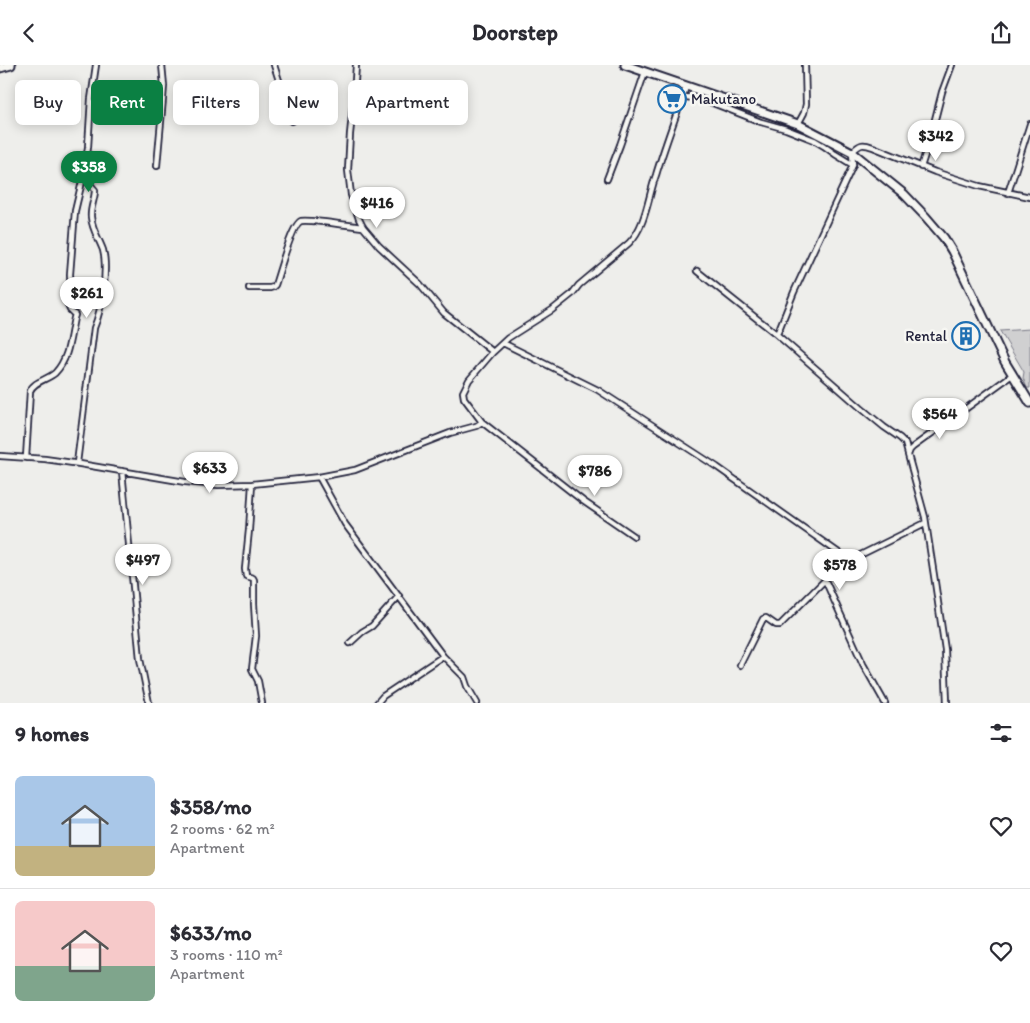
<!DOCTYPE html>
<meta charset="utf-8">
<style>
:root{--surface:#fff;--page:#f2f2f3;--text:#2b2b33;--muted:#7c7c81;--line:#e1e1e2;--accent:#0b8043}
body{margin:0;font-family:Itim,sans-serif;background:var(--page);color:var(--text);height:100vh;display:flex;flex-direction:column;font-size:19px;white-space:nowrap}
*{box-sizing:border-box;margin:0}
p{font-size:16px;color:var(--muted)}
.icon{flex:none;width:28px;height:28px;fill:none;stroke:currentColor;stroke-width:2;stroke-linecap:round;stroke-linejoin:round}
.map{position:relative;height:638px;overflow:hidden}
.drawer{display:flex;flex-direction:column;background:var(--surface);flex:1}
.drawer>*{flex:none}
.guide{position:absolute;left:15px;top:15px;width:500px;height:45px;display:flex;gap:10px}
.price{position:absolute;translate:-50% -42px;padding:0 11px;border-radius:18px;background:#fff;color:#222;font-size:16px;line-height:32px;filter:drop-shadow(0 1px 2px #0008)}
.price::after{content:'';position:absolute;left:50%;top:30px;width:15px;height:11px;margin-left:-8px;background:inherit;clip-path:polygon(0 0,100% 0,50% 100%)}
.price.active{background:var(--accent);color:#fff}
ul{padding:0;list-style:none}
li{display:flex;align-items:center;gap:15px;height:125px;padding:0 15px}
li+li{border-top:1px solid var(--line)}
li span{display:grid;place-items:center;flex:none;width:140px;height:100px;border-radius:8px;color:#555}
li>.icon{margin-inline-start:auto}
span .icon{width:60px;height:60px;fill:#fffc;stroke-width:1}
li b{font-size:21px}
h2{display:flex;justify-content:space-between;align-items:center;height:60px;padding:0 15px;font-size:21px}
.chip{padding:0 18px;border-radius:8px;background:var(--surface);box-shadow:0 2px 12px #0003;font-size:18px;line-height:45px}
.chip.active{background:var(--accent);color:#fff}
header{display:flex;justify-content:space-between;align-items:center;height:65px;padding:0 15px;background:var(--surface);font-size:22px;font-weight:800}
.map>svg:first-child{display:block}
.green{fill:#d0d0d1;stroke:#797986}
.lines{fill:none;stroke-linecap:round;stroke-linejoin:round}
.street-casing{stroke:#22223b;stroke-width:8}
.primary-casing{stroke:#22223b;stroke-width:11}
.street{stroke:#f6f6f2;stroke-width:4.5}
.primary{stroke:#f6f6f2;stroke-width:7}
.labels{text-anchor:middle;stroke-width:5;stroke-linejoin:round;paint-order:stroke}
.poi-label{font-size:15px;fill:#22223b;stroke:#f6f6f2;text-anchor:start}
</style>
<header><svg class="icon" aria-label="back" viewBox="0 0 24 24"><path d="M15 5l-7 7 7 7"/></svg>Doorstep<svg class="icon" aria-label="share" viewBox="0 0 24 24"><path d="M12 15V3M7 8l5-5 5 5M5 13v7h14v-7"/></svg></header>
<div class="map">
<svg width="1030" height="638" viewBox="0 0 1030 638">
<rect width="100%" height="100%" fill="#eeeeeb"/>
<filter id="ink" filterUnits="userSpaceOnUse"><feTurbulence type="fractalNoise" baseFrequency=".02" numOctaves="2"/><feDisplacementMap in="SourceGraphic" scale="10" xChannelSelector="R" yChannelSelector="G"/><feConvolveMatrix kernelMatrix="1 2 1 2 8 2 1 2 1" color-interpolation-filters="sRGB"/></filter>
<g filter="url(#ink)">
<path class="green" d="M1030 264V323H1027L1023 313 1024 307 1000 266Z"/>
<g class="lines">
<defs>
<path id="street" d="M274 0 292 56
M356 0 354 32 350 69 348 105 351 130 359 154 363 162 379 181 420 219 444 248 493 287
M682 32 700 33 761 57 786 64 814 75 824 81 835 89 853 100
M798 59 804 48 806 39 805 0
M157 101 163 34 164 21 162 0
M921 102 930 74 942 27 952 0
M607 114 620 80 645 7
M1008 128 1030 59
M697 206 775 268 778 267 794 227 853 100 852 87C860 79 862 78 873 82L935 107 979 121 1030 132
M249 223H270L273 222 275 220C279 209 292 159 301 156 310 154 351 161 363 162
M775 268 861 343 884 362 900 373 905 378 908 389
M503 278 598 325 717 402 849 495
M482 357 583 436 634 471
M0 391 45 394 80 399 185 417 218 420 252 419 319 412 355 405 450 368 476 361 482 357 464 333 463 327 469 315 493 287 508 273 552 245 572 229 579 220 629 178C646 161 648 132 656 110 665 80 676 51 686 22
M26 393 30 326C34 316 47 315 55 308 69 294 70 271 74 253L75 250 70 245 68 240 71 232 70 209 75 146 85 104 88 82 91 34 96 0
M77 398 94 263C102 244 108 204 103 185 99 174 92 164 91 152 90 143 95 134 95 125L83 111
M122 406 140 594 149 638
M319 412 345 459 443 591 464 612 467 621 477 638
M252 419 249 465 245 504 246 511 253 513 254 515V539L256 571 252 604 258 616 262 638
M350 578 362 567 372 561 399 531
M740 600 763 554 766 553 776 560H780L825 515
M377 638 383 631 443 591
M885 638 863 599 825 515C825 510 827 507 832 504L925 458
M947 638 945 585 935 517 925 452 908 390 910 385 913 382 1012 310"/>
<path id="primary" d="M625 0 798 59 852 87 904 129 926 152 944 173 952 186 1005 297 1030 338
M0 3 11 0"/>
</defs>
<use href="#street" class="street-casing"/>
<use href="#primary" class="primary-casing"/>
<use href="#street" class="street"/>
<use href="#primary" class="primary"/>
</g>
</g>
<defs>
<symbol id="supermarket-ring" viewBox="-11 -11 22 22"><circle r="9.5" fill="#f6f6f2" stroke="#1f6fb2" stroke-width="1.5"/><path d="M-6-5.5h2.5l.6 2H6L4.5 2H-2.5L-4.4-4H-6ZM-1.5 3.2a1.3 1.3 0 1 0 .1 0ZM3 3.2a1.3 1.3 0 1 0 .1 0Z" fill="#1f6fb2"/></symbol>
<symbol id="building-ring" viewBox="-11 -11 22 22"><circle r="9.5" fill="#f6f6f2" stroke="#1f6fb2" stroke-width="1.5"/><path d="M-4-6H4V6H1V3H-1V6H-4ZM-2.5-4.3h1.7v1.8h-1.7ZM.8-4.3h1.7v1.8H.8ZM-2.5-1h1.7V.8h-1.7ZM.8-1h1.7V.8H.8Z" fill="#1f6fb2"/></symbol>
</defs>
<g fill-rule="evenodd">
<use href="#supermarket-ring" x="656" y="18" width="32" height="32"/>
<use href="#building-ring" x="950" y="255" width="32" height="32"/>
</g>
<g class="labels">
<g class="poi-label">
<text x="691" y="39">Makutano</text>
<text x="947" y="276" text-anchor="end">Rental</text>
</g>
</g>
</svg>
<b class="price" style="left:936px;top:97px">$342</b>
<b class="price active" style="left:89px;top:128px">$358</b>
<b class="price" style="left:377px;top:164px">$416</b>
<b class="price" style="left:87px;top:254px">$261</b>
<b class="price" style="left:940px;top:375px">$564</b>
<b class="price" style="left:210px;top:429px">$633</b>
<b class="price" style="left:595px;top:432px">$786</b>
<b class="price" style="left:143px;top:521px">$497</b>
<b class="price" style="left:840px;top:526px">$578</b>
<div class="guide">
<a class="chip">Buy</a>
<a class="chip active">Rent</a>
<a class="chip">Filters</a>
<a class="chip">New</a>
<a class="chip">Apartment</a>
</div>
</div>
<section class="drawer">
<h2>9 homes<svg class="icon" aria-label="filters" viewBox="0 0 24 24"><path d="M4 7h16M4 17h16"/><circle cx="9" cy="7" r="2"/><circle cx="15" cy="17" r="2"/></svg></h2>
<ul>
<li><span style="background:linear-gradient(#a9c7e8 70%,#c2b280 0)"><svg class="icon" aria-label="home" viewBox="0 0 24 24"><path d="M3 11l9-7 9 7M6 9v11h12V9"/></svg></span><div><b>$358/mo</b><p>2 rooms · 62 m²</p><p>Apartment</p></div><svg class="icon" aria-label="heart" viewBox="0 0 24 24"><path d="M12 20l-8-8c-3-5 5-10 8-4 3-6 11-1 8 4z"/></svg></li>
<li><span style="background:linear-gradient(#f6c9c9 65%,#7fa58c 0)"><svg class="icon" aria-label="home" viewBox="0 0 24 24"><path d="M3 11l9-7 9 7M6 9v11h12V9"/></svg></span><div><b>$633/mo</b><p>3 rooms · 110 m²</p><p>Apartment</p></div><svg class="icon" aria-label="heart" viewBox="0 0 24 24"><path d="M12 20l-8-8c-3-5 5-10 8-4 3-6 11-1 8 4z"/></svg></li>
</ul>
</section>
